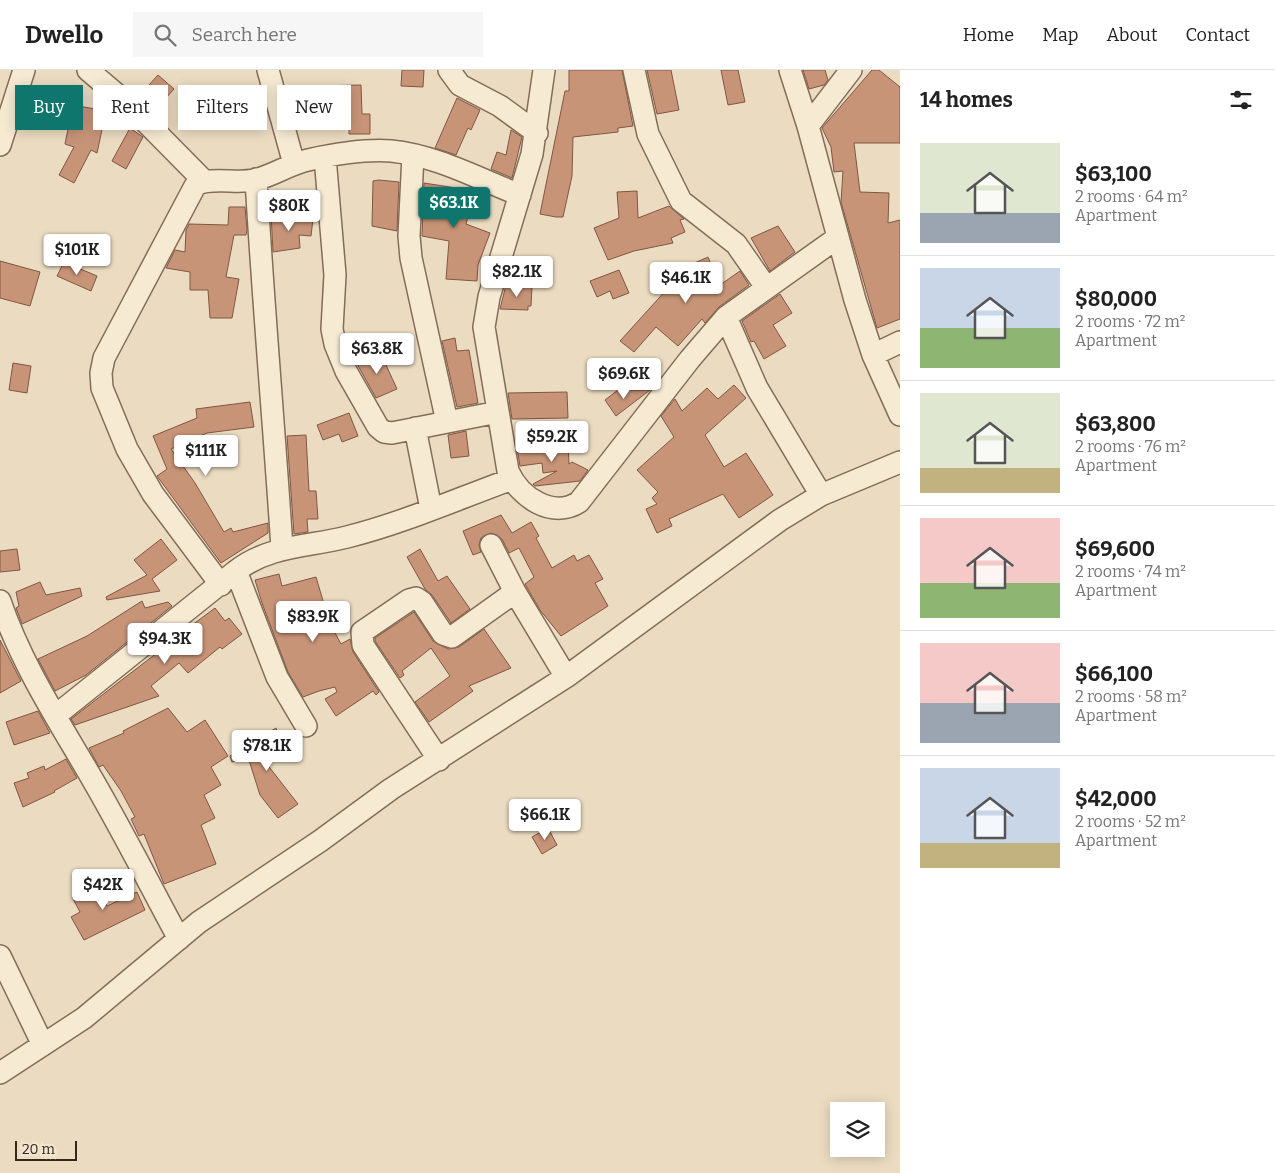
<!DOCTYPE html>
<meta charset="utf-8">
<style>
:root{--surface:#fff;--page:#f6f6f6;--text:#222;--muted:#767676;--line:#e0e0e0;--accent:#0f766e}
body{margin:0;font-family:Bitter,serif;background:var(--page);color:var(--text);height:100vh;display:flex;flex-direction:column;font-size:19px;white-space:nowrap}
*{box-sizing:border-box;margin:0}
p{font-size:16px;color:var(--muted)}
.icon{flex:none;width:28px;height:28px;fill:none;stroke:currentColor;stroke-width:2;stroke-linecap:round;stroke-linejoin:round}
.map{position:relative;flex:1;overflow:hidden}
.side{display:flex;flex-direction:column;background:var(--surface);width:375px}
.side>*{flex:none}
.hud{position:absolute;left:15px;top:15px;width:475px;height:45px;display:flex;gap:10px}
.tools{position:absolute;left:830px;top:1032px;display:grid;gap:10px}
.tools a{display:grid;place-items:center;width:55px;height:55px;border-radius:0px;background:var(--surface);box-shadow:0 2px 12px #0003;font-size:25px}
.scale{position:absolute;left:15px;bottom:12px;width:62px;box-sizing:border-box;padding-left:5px;border:2px solid #34271d;border-top:0;font-size:14px;line-height:18px;white-space:nowrap;color:#34271d;-webkit-text-stroke:4px #f3e6d0;paint-order:stroke}
.price{position:absolute;translate:-50% -42px;padding:0 11px;border-radius:5px;background:#fff;color:#222;font-size:16px;line-height:32px;filter:drop-shadow(0 1px 2px #0008)}
.price::after{content:'';position:absolute;left:50%;top:30px;width:15px;height:11px;margin-left:-8px;background:inherit;clip-path:polygon(0 0,100% 0,50% 100%)}
.price.current{background:var(--accent);color:#fff}
ul{padding:0;list-style:none}
li{display:flex;align-items:center;gap:15px;height:125px;padding:0 20px}
li+li{border-top:1px solid var(--line)}
li span{display:grid;place-items:center;flex:none;width:140px;height:100px;border-radius:0px;color:#555}
li>.icon{margin-inline-start:auto}
span .icon{width:60px;height:60px;fill:#fffc;stroke-width:1}
li b{font-size:21px}
h2{display:flex;justify-content:space-between;align-items:center;height:60px;padding:0 20px;font-size:21px}
.tag{padding:0 18px;border-radius:0px;background:var(--surface);box-shadow:0 2px 12px #0003;font-size:18px;line-height:45px}
.tag.current{background:var(--accent);color:#fff}
header{display:flex;align-items:center;gap:30px;box-sizing:border-box;height:70px;padding:0 25px;background:var(--surface);border-bottom:1px solid var(--line)}
header strong{font-size:24px}
nav{display:flex;gap:28px;margin-inline-start:auto;font-size:18px}
.search{width:350px;height:45px;background:var(--page);display:flex;align-items:center;gap:12px;box-sizing:border-box;padding:0 18px;border-radius:0px;color:var(--muted);font-size:19px}
main{display:flex;flex:1;min-height:0}
.map>svg:first-child{display:block}
.building{fill:#c89478;stroke:#815641}
.lines{fill:none;stroke-linecap:round;stroke-linejoin:round}
.minor-casing{stroke:#836d59;stroke-width:24}
.minor{stroke:#f7ead3;stroke-width:21}
</style>
<header>
<strong>Dwello</strong>
<div class="search"><svg class="icon" aria-label="search" viewBox="0 0 24 24"><circle cx="10" cy="10" r="6"/><path d="M15 15l6 6"/></svg>Search here</div>
<nav><a>Home</a><a>Map</a><a>About</a><a>Contact</a></nav>
</header>
<main>
<div class="map">
<svg width="900" height="1103" viewBox="0 0 900 1103">
<rect width="100%" height="100%" fill="#ebdcc1"/>
<path class="building" d="M402 0H424L423 17 401 16Z
M569 0H622L633 56 618 58V62L573 67 572 106 563 147H556L540 144 565 21H569Z
M647 0H671L679 40 657 44Z
M721 0H738L745 32 728 35Z
M803 0H825L828 10 824 15 809 19Z
M872 0H879L900 17V73H854L860 122 889 123 888 153 900 150V249L877 258 841 132 843 101 834 102 831 77 822 58Z
M158 5 174 19 155 40 139 26Z
M361 15 362 44H370V64H349V54L313 55 309 16Z
M457 28 480 40 471 60 468 58 456 85 435 78Z
M73 35 106 41 97 83 91 80 74 113 59 105 74 77 65 74Z
M130 58 143 67 126 99 112 91Z
M511 60 522 67 512 108 491 99 497 82 506 85Z
M379 110 399 112 397 161 372 156 373 111Z
M424 113 475 121 466 154 490 163 478 195 477 211 446 209 449 171 422 166Z
M637 121 638 148 669 136 684 149 680 150 685 162 671 168 673 173 634 181 608 190 594 158 619 148 617 122Z
M229 137H245L247 160 246 165H234L226 207 239 209 232 248H210L208 220H190V202L166 198 175 180 185 182 186 160 189 154 228 155Z
M279 142V146L313 149 311 166 299 165 300 178 273 182 271 143Z
M778 156 795 182 770 201 751 168Z
M708 187 720 215 740 201 749 215 719 237 705 253 702 249 678 276 656 257 634 282 620 271 688 196Z
M0 191 40 202 30 236 0 228Z
M64 192 97 206 91 221 57 206Z
M619 200 629 223 613 229 610 221 597 227 590 211Z
M506 215 532 216 531 236H528V240L500 239Z
M780 224 792 243 773 255 786 276 764 289 754 271 751 272 742 251Z
M455 268 457 281 469 280 478 333 457 337 442 271Z
M380 282 397 319 376 328 356 292Z
M13 293 31 296 27 323 9 320Z
M734 315 746 328 705 365 724 397 746 383 773 425 739 448 723 424 669 449 672 456 657 463 646 439 657 434 652 428 658 422 637 400 674 367 661 346 675 329 682 341 707 318 718 329Z
M618 320H650L616 346 605 330Z
M567 322 568 348 512 349 508 323Z
M250 332 254 357 207 363 171 379 195 413 224 462 231 458 233 462 268 453V463L221 493 157 406 167 399 153 366 197 348 196 339Z
M349 343 358 366 342 372 339 364 323 370 317 355Z
M466 361 469 386 451 388 448 365Z
M306 365 309 421H316L318 449H307L308 462 294 464 287 366Z
M568 372 569 394 572 392 588 400 580 411 535 416 533 414 557 401 543 403 542 393 520 396 517 378Z
M501 445 512 463 531 452 539 466 536 468 552 498 574 485 577 491 589 485 603 509 595 513 608 536 561 566 540 540 525 514 534 507 519 478 509 483 502 469 491 463 481 468 479 475 481 482 473 485 463 461Z
M161 469 177 490 152 509 160 521 107 530 106 527 147 505 134 490Z
M17 479 20 500 0 502V481Z
M420 479 438 511 447 506 470 539 451 553 432 525 425 519 407 487Z
M279 504 282 516 316 507 324 534 320 535 341 574 350 569 353 582 379 622 376 625 373 621 336 646 325 629 337 622 335 617 319 621 303 627 288 602 262 533 255 510Z
M40 512 46 525 80 518 82 526 22 554 16 538 19 536 16 522Z
M142 531 145 538 168 532 172 536 86 605 55 621 38 589 87 566Z
M215 538 225 551 229 548 242 564 222 579 220 577 188 603 179 593 151 616 159 626 75 655 71 649 162 579 161 577 187 556 188 558Z
M414 542 433 571 448 579 459 577 484 559 511 598 469 616 473 621 429 652 415 632 450 606 431 578 402 601 404 605 400 608 375 571V568Z
M0 570 21 611 0 623Z
M168 638 187 662 205 650 228 686 211 697 221 715 204 725 215 748 201 755 216 794 164 814 144 764 139 766 131 749 135 747 121 721 103 695 99 697 89 678 124 663 123 661Z
M38 641 50 663 14 675 6 652Z
M276 658 282 677 259 684 298 734 278 748 260 725 248 687 232 692 230 686 245 677 241 663 243 662 251 673Z
M66 689 77 708 54 721 55 722 23 737 14 713 29 708 27 703 44 696 45 700Z
M548 758 557 775 542 784 532 767Z
M96 814 107 836 137 822 145 840 84 870 71 847 80 842 72 827Z"/>
<g class="lines">
<defs>
<path id="minor" d="M88 0 129 35 204 111
M268 0 294 94
M449 0 460 15 500 36 537 63
M544 0 532 84 489 227 484 257 508 401C520 428 553 449 579 432L690 289 726 247 837 168
M634 0 648 64 681 131 736 174 766 217
M790 0 808 56 855 230 873 285 900 345
M808 56 851 0
M0 75 24 0
M413 85 409 166 411 188 447 352
M325 87 335 205 332 259 335 274 346 301 378 357 384 362 392 363 498 342
M256 109C263 232 274 355 282 478
M726 247 757 318 821 425
M873 285 900 272
M415 358 431 439
M491 475 515 522 566 607
M236 501 277 607 306 656
M221 515 153 424 127 379 102 318 101 303 104 288 195 116C207 106 238 114 254 110 273 106 289 94 308 90 335 84 363 79 391 81 435 85 479 109 520 125
M0 531C22 596 60 653 94 712 124 764 151 817 179 869
M55 646 236 501C270 475 308 477 347 467 403 453 457 429 512 409
M439 690 363 575 362 562 409 530 416 528 422 532 443 564 452 567 515 522
M0 886 43 975
M0 1003 84 948 199 852 320 771 391 719 566 607 780 450 821 425 900 392"/>
</defs>
<use href="#minor" class="minor-casing"/>
<use href="#minor" class="minor"/>
</g>
</svg>
<div class="tools">
<a><svg class="icon" aria-label="layers" viewBox="0 0 24 24"><path d="M12 4l9 5-9 5-9-5zM3 14l9 5 9-5"/></svg></a>
</div>
<div class="scale">20 m</div>
<b class="price current" style="left:454px;top:159px">$63.1K</b>
<b class="price" style="left:289px;top:162px">$80K</b>
<b class="price" style="left:77px;top:206px">$101K</b>
<b class="price" style="left:517px;top:228px">$82.1K</b>
<b class="price" style="left:686px;top:234px">$46.1K</b>
<b class="price" style="left:377px;top:305px">$63.8K</b>
<b class="price" style="left:624px;top:330px">$69.6K</b>
<b class="price" style="left:552px;top:393px">$59.2K</b>
<b class="price" style="left:206px;top:407px">$111K</b>
<b class="price" style="left:313px;top:573px">$83.9K</b>
<b class="price" style="left:165px;top:595px">$94.3K</b>
<b class="price" style="left:267px;top:702px">$78.1K</b>
<b class="price" style="left:545px;top:771px">$66.1K</b>
<b class="price" style="left:103px;top:841px">$42K</b>
<div class="hud">
<a class="tag current">Buy</a>
<a class="tag">Rent</a>
<a class="tag">Filters</a>
<a class="tag">New</a>
</div>
</div>
<section class="side">
<h2>14 homes<svg class="icon" aria-label="filters" viewBox="0 0 24 24"><path d="M4 7h16M4 17h16"/><circle cx="9" cy="7" r="2"/><circle cx="15" cy="17" r="2"/></svg></h2>
<ul>
<li><span style="background:linear-gradient(#dfe7d0 70%,#9aa5b1 0)"><svg class="icon" aria-label="home" viewBox="0 0 24 24"><path d="M3 11l9-7 9 7M6 9v11h12V9"/></svg></span><div><b>$63,100</b><p>2 rooms · 64 m²</p><p>Apartment</p></div></li>
<li><span style="background:linear-gradient(#c9d6e8 60%,#8fb573 0)"><svg class="icon" aria-label="home" viewBox="0 0 24 24"><path d="M3 11l9-7 9 7M6 9v11h12V9"/></svg></span><div><b>$80,000</b><p>2 rooms · 72 m²</p><p>Apartment</p></div></li>
<li><span style="background:linear-gradient(#dfe7d0 75%,#c2b280 0)"><svg class="icon" aria-label="home" viewBox="0 0 24 24"><path d="M3 11l9-7 9 7M6 9v11h12V9"/></svg></span><div><b>$63,800</b><p>2 rooms · 76 m²</p><p>Apartment</p></div></li>
<li><span style="background:linear-gradient(#f6c9c9 65%,#8fb573 0)"><svg class="icon" aria-label="home" viewBox="0 0 24 24"><path d="M3 11l9-7 9 7M6 9v11h12V9"/></svg></span><div><b>$69,600</b><p>2 rooms · 74 m²</p><p>Apartment</p></div></li>
<li><span style="background:linear-gradient(#f6c9c9 60%,#9aa5b1 0)"><svg class="icon" aria-label="home" viewBox="0 0 24 24"><path d="M3 11l9-7 9 7M6 9v11h12V9"/></svg></span><div><b>$66,100</b><p>2 rooms · 58 m²</p><p>Apartment</p></div></li>
<li><span style="background:linear-gradient(#c9d6e8 75%,#c2b280 0)"><svg class="icon" aria-label="home" viewBox="0 0 24 24"><path d="M3 11l9-7 9 7M6 9v11h12V9"/></svg></span><div><b>$42,000</b><p>2 rooms · 52 m²</p><p>Apartment</p></div></li>
</ul>
</section>
</main>
